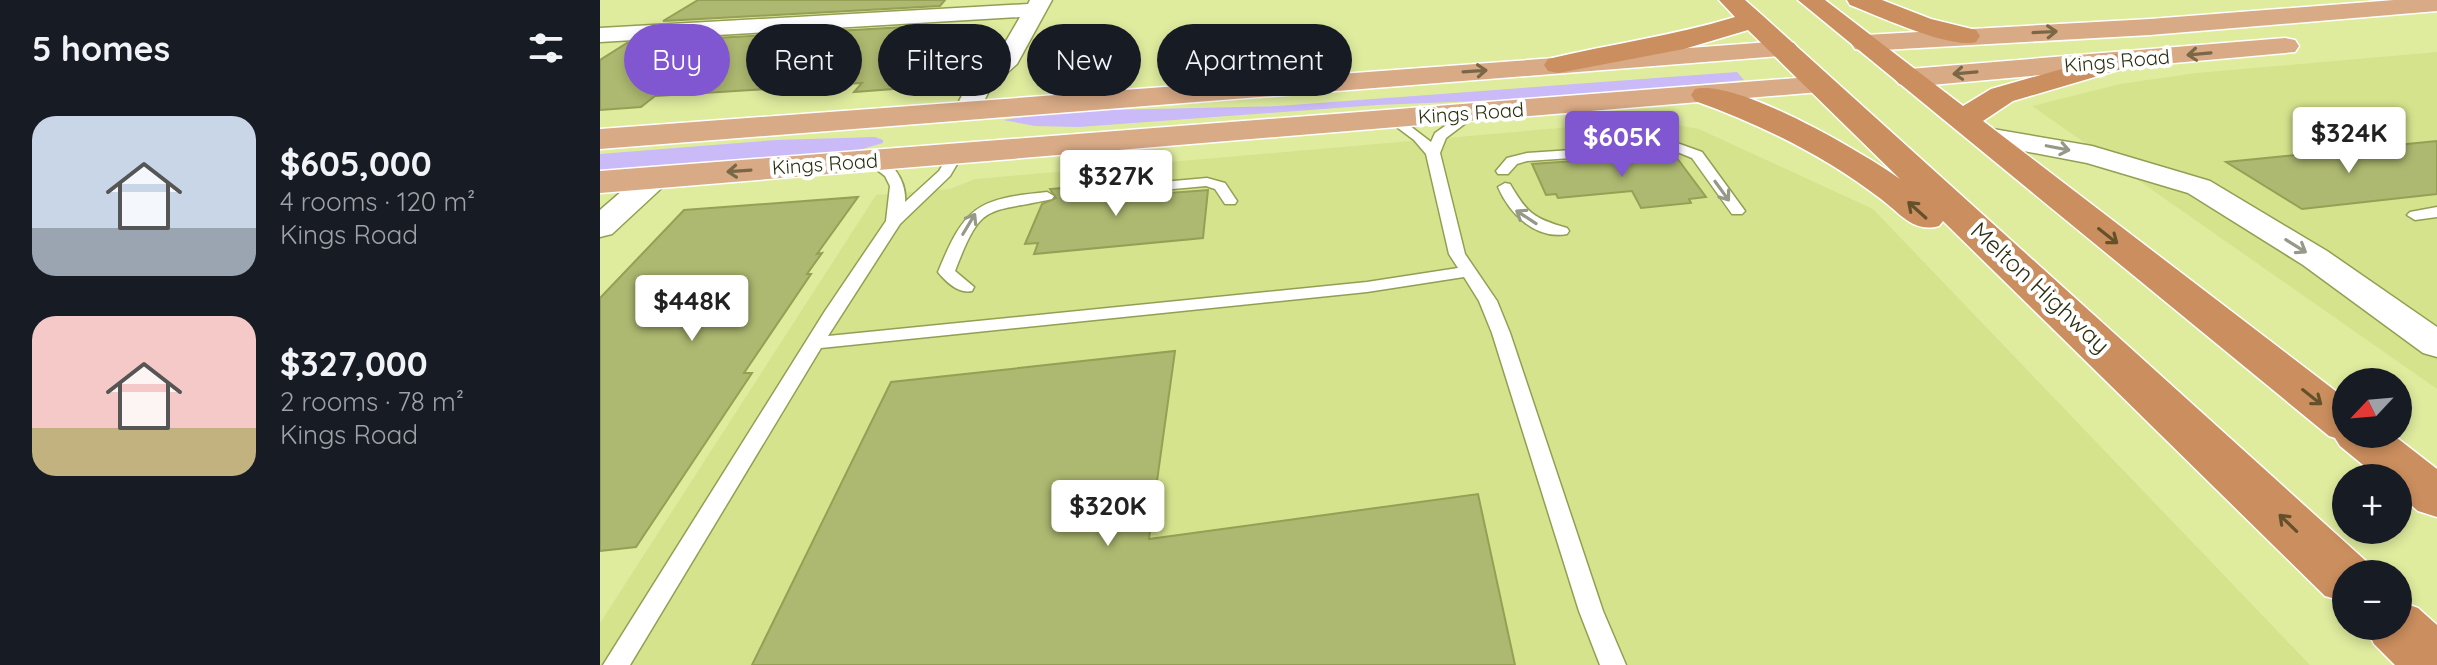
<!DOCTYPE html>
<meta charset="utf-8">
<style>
:root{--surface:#171b24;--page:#20242c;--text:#f1f3f6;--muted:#9ea1a6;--accent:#8157d1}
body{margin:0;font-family:Quicksand,sans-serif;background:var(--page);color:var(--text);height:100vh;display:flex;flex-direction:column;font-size:30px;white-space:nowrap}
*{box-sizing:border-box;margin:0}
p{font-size:26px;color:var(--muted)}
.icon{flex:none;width:44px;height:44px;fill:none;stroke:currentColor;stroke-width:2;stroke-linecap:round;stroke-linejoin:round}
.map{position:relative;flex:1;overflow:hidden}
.side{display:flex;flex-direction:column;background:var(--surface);width:600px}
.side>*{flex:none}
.top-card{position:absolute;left:24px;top:24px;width:760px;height:72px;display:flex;gap:16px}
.needle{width:52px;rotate:244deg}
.controls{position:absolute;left:1732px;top:368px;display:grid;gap:16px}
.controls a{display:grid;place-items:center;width:80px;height:80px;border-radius:50%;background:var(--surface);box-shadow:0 4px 12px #0003;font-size:40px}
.price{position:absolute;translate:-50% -68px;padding:0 18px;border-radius:8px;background:#fff;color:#222;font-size:26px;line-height:52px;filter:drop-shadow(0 2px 4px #0008)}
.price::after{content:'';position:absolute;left:50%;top:48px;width:24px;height:18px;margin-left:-12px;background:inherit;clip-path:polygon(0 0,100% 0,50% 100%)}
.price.current{background:var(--accent);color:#fff}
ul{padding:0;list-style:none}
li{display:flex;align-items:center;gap:24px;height:200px;padding:0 32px}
li span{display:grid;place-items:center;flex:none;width:224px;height:160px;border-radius:24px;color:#555}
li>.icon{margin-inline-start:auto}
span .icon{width:96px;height:96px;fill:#fffc;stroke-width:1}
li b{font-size:34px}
h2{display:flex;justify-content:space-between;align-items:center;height:96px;padding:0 32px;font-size:34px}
.pill{padding:0 28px;border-radius:36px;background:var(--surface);box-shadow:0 4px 12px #0003;font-size:28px;line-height:72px}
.pill.current{background:var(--accent);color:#fff}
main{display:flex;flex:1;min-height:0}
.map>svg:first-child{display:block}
.built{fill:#d6e38d}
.green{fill:#cabaf8}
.building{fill:#adb870;stroke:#95a055;stroke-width:2;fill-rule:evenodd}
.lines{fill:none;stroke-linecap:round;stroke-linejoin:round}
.service-casing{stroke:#949e53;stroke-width:3}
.minor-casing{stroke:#949e53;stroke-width:3}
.primary-casing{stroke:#fff;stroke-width:3}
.trunk-casing{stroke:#fff;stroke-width:3}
.service{fill:#fff;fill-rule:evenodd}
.minor{fill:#fff;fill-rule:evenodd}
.primary{fill:#d8aa86;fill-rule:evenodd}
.trunk{fill:#cb8e5e;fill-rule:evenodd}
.oneway{stroke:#796746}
.oneway2{stroke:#969888}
.oneway3{stroke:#64512c}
.labels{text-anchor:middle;stroke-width:8;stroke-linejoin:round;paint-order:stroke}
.far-street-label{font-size:20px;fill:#2c3011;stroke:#fff}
.street-label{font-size:24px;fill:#2c3011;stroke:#fff}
</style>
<main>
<section class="side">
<h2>5 homes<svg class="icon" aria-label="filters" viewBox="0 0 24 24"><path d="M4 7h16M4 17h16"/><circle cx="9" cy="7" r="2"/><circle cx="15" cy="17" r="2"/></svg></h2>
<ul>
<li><span style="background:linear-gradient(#c9d6e8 70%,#9aa5b1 0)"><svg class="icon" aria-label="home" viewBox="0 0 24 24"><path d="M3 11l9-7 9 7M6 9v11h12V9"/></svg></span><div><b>$605,000</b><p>4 rooms · 120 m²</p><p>Kings Road</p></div></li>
<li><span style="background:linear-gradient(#f6c9c9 70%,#c2b280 0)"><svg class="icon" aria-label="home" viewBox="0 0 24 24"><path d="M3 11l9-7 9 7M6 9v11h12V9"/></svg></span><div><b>$327,000</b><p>2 rooms · 78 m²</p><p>Kings Road</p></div></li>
</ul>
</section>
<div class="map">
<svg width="1837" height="665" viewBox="0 0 1837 665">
<rect width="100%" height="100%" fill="#dfec9e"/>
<path class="built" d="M1837 52V389L1432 106 1520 84 1596 73Z
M1051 120 1099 129 1273 209 1710 665H0V623L276 195 350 189 375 179Z"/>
<path class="green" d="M1137 72 1144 80 950 98 777 105 479 127 435 126 403 120 465 111 678 106Z
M275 137 283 140V143L252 152 0 173V154L176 140Z"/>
<path class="building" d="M98 0H345L340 6 63 21Z
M324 26 316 35 349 33 346 37 361 36 328 81 320 87 254 92 262 83 55 96 41 107 0 110V60L27 43Z
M1837 141V194L1702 209 1626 162Z
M1074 154 1106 197 1089 199 1091 203 1041 208 1032 191 958 198 956 194 946 195 932 164Z
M531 182 519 190 529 196 608 190 603 238 434 254 438 243 425 244 442 204 456 198 450 189ZM500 185 507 187V197L475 201 465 195 475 187Z
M258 197 217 254 222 253 207 274H211L144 373H152L36 547 0 551V298L84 210Z
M575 351 549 539 878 494 915 665H152L291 382Z"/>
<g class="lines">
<defs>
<path id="service" d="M868 110 879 113 846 138 840 153 865 254 897 301 910 333 1003 611 1026 665H1000L979 611 892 333 879 301 864 277 767 292 221 348 30 665H3L225 311 286 221 290 186 285 176 268 163V157C291 154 307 182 305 202L339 171 351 151H361L363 154 350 176 300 224 228 336 767 282 858 268 849 254 826 154 814 140 786 119 797 116 831 142 835 133Z
M1077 143 1102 152 1145 211 1142 214H1132L1092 158 1075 151 927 161 917 164 908 174H898L896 171 907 158 927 153Z
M607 178 625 183 637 201 635 204H625L615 189 606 186 529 193 522 189 529 185Z
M905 183 910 184C927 213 933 218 967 228L969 231 967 234C935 240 909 213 898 187Z
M500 188 505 189V195L475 198 468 194 475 190Z
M447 192 454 196 452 199C386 214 382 200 355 271L374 287 372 291C359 294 346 282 338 272 365 206 377 199 447 192Z
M1837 207V217L1815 220 1807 215 1810 212Z"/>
<path id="minor" d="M430 0H452L417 64 391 87 376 117H358L354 111 371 78 395 60 420 17 0 42V28L428 4Z
M1381 127 1492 146 1610 181 1727 251 1837 327V357L1823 353 1703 265 1588 193 1487 163 1371 141 1367 135 1371 129Z
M56 168 67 171 71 177 67 183 12 234 0 237V210L45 171Z"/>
<path id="primary" d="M1794 0H1837V11L1550 35 1265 51 1255 49 1251 43 1255 37 1265 35 1550 19Z
M1685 38 1695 40 1699 46 1695 52 1309 87 1299 84 1294 78 1299 72 1309 69Z
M1184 41 1194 43 1198 49 1194 55 0 149V129Z
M1222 76 1232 79 1237 85 1232 91 0 193V171Z"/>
<path id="trunk" d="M1119 0H1145L1162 15 1767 562 1773 574H1746V602L1725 596 1343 221 1339 226C1313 233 1301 214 1281 199 1225 156 1162 125 1095 101L1091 95 1095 89C1136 78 1264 153 1300 179L1148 30 1084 49 958 73 948 71 944 65 948 59C1010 44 1073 36 1135 17Z
M1198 0H1225L1363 106 1391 89 1522 52 1532 54 1536 60 1532 66 1413 101 1383 121 1746 399V434H1792L1837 469V517L1818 511 1798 494V478H1779L1740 446 1735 438 1729 436Z
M1247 0H1282L1331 19 1376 30 1380 36 1376 42C1349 49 1279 16 1250 5Z
M1798 601 1818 608 1837 625V665H1795L1774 644 1765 626H1798Z"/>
</defs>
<use href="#service" class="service-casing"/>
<use href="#minor" class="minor-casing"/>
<use href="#primary" class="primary-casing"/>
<use href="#trunk" class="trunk-casing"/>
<use href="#service" class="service"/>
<use href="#minor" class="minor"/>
<use href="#primary" class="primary"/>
<use href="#trunk" class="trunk"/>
</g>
<defs><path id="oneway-shaft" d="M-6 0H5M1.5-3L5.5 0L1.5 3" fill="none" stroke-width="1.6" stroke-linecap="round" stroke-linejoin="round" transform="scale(2)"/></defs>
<g class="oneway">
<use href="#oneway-shaft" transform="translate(1445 32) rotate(-3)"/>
<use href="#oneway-shaft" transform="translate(1599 54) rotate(175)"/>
<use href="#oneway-shaft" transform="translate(875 71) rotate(-4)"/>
<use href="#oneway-shaft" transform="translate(1365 73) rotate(175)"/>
<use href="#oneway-shaft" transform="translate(139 171) rotate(176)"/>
</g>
<g class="oneway2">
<use href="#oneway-shaft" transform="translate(1458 148) rotate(11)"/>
<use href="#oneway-shaft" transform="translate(1122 191) rotate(54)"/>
<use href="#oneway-shaft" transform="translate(926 217) rotate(-147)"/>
<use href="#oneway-shaft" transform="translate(369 224) rotate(-59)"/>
<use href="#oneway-shaft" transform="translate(1696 246) rotate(32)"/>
</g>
<g class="oneway3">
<use href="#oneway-shaft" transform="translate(1317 210) rotate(-138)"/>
<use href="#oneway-shaft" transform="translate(1508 236) rotate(38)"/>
<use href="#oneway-shaft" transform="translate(1712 397) rotate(38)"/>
<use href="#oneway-shaft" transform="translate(1688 523) rotate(-136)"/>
</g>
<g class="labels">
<g class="far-street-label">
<text transform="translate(1517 61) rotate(-5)" y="7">Kings Road</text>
<text transform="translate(871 113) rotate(-4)" y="7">Kings Road</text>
<text transform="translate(225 164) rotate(-4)" y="7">Kings Road</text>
</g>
<g class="street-label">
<text transform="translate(1440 288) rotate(43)" y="8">Melton Highway</text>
</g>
</g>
</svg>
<div class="controls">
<a><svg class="needle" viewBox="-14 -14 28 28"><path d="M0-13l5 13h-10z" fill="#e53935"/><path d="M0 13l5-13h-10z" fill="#9ea1a6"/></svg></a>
<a>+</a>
<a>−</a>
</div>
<b class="price" style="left:1749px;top:175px">$324K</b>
<b class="price current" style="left:1022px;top:179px">$605K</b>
<b class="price" style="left:516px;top:218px">$327K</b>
<b class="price" style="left:92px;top:343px">$448K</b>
<b class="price" style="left:508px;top:548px">$320K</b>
<div class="top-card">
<a class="pill current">Buy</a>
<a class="pill">Rent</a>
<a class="pill">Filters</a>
<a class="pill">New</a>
<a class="pill">Apartment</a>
</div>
</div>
</main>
